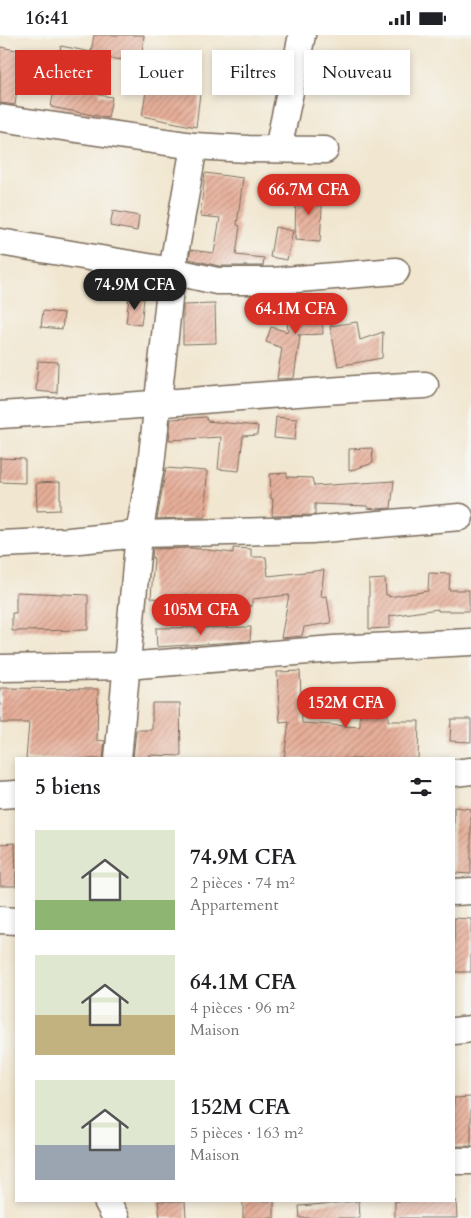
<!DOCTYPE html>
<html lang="fr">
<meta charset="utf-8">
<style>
:root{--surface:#fff;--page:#f2f2f2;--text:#202124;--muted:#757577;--accent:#d93025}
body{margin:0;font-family:Cardo,serif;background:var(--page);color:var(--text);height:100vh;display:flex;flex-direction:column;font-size:19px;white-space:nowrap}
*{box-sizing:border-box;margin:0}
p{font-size:16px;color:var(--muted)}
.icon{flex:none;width:28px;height:28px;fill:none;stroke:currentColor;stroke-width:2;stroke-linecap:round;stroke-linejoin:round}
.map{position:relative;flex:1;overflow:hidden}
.sheet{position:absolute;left:15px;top:722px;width:440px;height:445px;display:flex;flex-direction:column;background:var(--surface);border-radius:0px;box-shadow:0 2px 8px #0003}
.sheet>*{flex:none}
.banner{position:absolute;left:15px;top:15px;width:441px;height:45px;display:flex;gap:10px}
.price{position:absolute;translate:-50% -42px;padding:0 11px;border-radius:18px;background:var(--accent);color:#fff;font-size:16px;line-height:32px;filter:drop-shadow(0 1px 2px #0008)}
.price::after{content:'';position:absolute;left:50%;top:30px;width:15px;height:11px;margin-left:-8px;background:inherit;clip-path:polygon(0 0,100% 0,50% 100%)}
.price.on{background:#222;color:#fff}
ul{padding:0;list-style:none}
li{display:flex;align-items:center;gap:15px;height:125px;padding:0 20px}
li span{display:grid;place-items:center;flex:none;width:140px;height:100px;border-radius:0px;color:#555}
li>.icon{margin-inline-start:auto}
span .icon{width:60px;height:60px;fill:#fffc;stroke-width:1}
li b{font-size:21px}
h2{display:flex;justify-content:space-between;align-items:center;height:60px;padding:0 20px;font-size:21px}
.tag{padding:0 18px;border-radius:0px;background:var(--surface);box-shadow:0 2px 8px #0003;font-size:18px;line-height:45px}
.tag.on{background:var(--accent);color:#fff}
.status{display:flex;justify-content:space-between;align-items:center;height:35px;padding:0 25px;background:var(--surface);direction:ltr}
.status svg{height:14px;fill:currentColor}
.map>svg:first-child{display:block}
.building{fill:url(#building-hatch)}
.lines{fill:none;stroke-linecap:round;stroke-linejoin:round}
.minor-casing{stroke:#7b6c5c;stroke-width:29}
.minor{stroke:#fff;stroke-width:26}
</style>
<div class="status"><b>16:41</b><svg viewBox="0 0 49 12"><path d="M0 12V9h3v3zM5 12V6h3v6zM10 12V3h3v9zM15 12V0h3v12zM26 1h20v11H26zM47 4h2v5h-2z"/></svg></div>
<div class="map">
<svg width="471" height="1183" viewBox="0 0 471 1183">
<defs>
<pattern id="building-hatch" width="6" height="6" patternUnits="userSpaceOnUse" patternTransform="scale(1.25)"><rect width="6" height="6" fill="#e7af9a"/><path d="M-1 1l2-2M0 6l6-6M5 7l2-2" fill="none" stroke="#bc8f7d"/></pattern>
</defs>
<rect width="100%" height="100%" fill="#f6f6f2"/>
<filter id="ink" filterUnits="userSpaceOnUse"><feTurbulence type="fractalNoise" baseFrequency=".02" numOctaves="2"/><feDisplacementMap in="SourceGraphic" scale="10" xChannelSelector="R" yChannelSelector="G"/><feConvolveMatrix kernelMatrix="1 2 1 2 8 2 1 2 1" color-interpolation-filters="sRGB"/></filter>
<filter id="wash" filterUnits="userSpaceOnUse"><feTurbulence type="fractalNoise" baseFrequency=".0096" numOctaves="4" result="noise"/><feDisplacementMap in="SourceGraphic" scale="20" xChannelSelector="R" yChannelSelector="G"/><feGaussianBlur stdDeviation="1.12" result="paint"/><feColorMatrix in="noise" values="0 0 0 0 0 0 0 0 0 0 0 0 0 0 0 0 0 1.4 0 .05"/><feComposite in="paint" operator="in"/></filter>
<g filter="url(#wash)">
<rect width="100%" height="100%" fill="#f1e6cf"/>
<g id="blocks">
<path class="building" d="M94 0H144L141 27 106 23 99 60 112 62 108 83 51 72 61 11 91 17Z
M0 12 22 16 15 70 0 68Z
M147 50 200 58 196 92 142 81Z
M205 138 243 143 237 190 240 191 236 220 264 223 263 231H219L189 224 191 215 214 218 220 183 200 181Z
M296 156H323L320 207 295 205Z
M113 176 139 181 137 196 110 191Z
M275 192 293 196 287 225 270 222Z
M129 262 144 264 141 290 126 288Z
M307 267H322L323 299 298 300 300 301 294 343 277 344 282 313 266 307 271 292 288 297 286 274 307 273Z
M215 269 216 308 183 309V270Z
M43 276 64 278 62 294 41 292Z
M357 287 360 305 383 297 382 323 338 331 330 291Z
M38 326 58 327 57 358 36 356Z
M206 382 207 386 258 391 257 400 243 401 239 436 218 434 221 402 169 405 171 384Z
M276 382 297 384 295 405 274 403Z
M372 413 373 428 349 436V414Z
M0 423 25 424V448L0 447Z
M166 433 207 436 205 482 157 484Z
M287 438V442L312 443 314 451 394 446 391 473 376 474 367 473 368 471 315 469V480L272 481 273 464H271L270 439Z
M60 447V475L37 476 36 448Z
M191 513 233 518V513L251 514V522H266L268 541 324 535 321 562 327 561 331 588 304 592 302 601 281 603 289 560 252 564V571L151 563 154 523H152L153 514Z
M429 538 450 539 449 555H469V576H438V574L390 581V593L369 594V545L385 544 386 560H389V562L428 556Z
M16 557 88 560V595L12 596V578H16Z
M251 592 250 606 157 612 156 593Z
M300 636 302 688 360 692V653L388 654V686H419L418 724H284L289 687 280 688 277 637Z
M0 653 98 654 97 705 105 706 103 724H26L29 688H0Z
M152 668H180L181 721 149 720V724H133L136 695H152Z
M451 684H471V707L450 706Z
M454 772 471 774V839L454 838Z
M15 808 16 851H0V809Z
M454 883 471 884V937H454Z
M471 1062V1111H454V1063Z
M158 1166H185L186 1183H160Z
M243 1166H274V1183H243Z
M359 1166 360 1183H300L299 1171Z
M395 1166H456L457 1183H395Z"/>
</g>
</g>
<g filter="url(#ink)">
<use href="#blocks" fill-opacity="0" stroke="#7b6c5c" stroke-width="1"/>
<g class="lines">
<defs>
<path id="minor" d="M0 83 194 111 248 114 325 115
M278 114 302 0
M0 207 172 236 217 246H273L396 236
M0 380C142 371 283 357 425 350
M0 509 69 506 139 499 311 495 460 482
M0 633 126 631 333 614 471 607
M118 724 139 499 151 430 172 236 194 111
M454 738 471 736
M0 760 16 759
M454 857 471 856
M0 885 16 886
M454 996 471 994
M454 1126H471
M107 1166 116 1183"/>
</defs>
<use href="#minor" class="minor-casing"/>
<use href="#minor" class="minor"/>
</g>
</g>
</svg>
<b class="price" style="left:309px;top:181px">66.7M CFA</b>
<b class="price on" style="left:135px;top:276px">74.9M CFA</b>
<b class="price" style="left:296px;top:300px">64.1M CFA</b>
<b class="price" style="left:201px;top:601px">105M CFA</b>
<b class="price" style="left:346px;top:694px">152M CFA</b>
<div class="banner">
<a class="tag on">Acheter</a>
<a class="tag">Louer</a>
<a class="tag">Filtres</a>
<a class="tag">Nouveau</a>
</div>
<section class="sheet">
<h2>5 biens<svg class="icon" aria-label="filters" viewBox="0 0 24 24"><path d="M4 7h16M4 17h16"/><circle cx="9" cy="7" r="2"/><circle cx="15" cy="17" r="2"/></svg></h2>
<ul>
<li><span style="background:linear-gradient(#dfe7d0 70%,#8fb573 0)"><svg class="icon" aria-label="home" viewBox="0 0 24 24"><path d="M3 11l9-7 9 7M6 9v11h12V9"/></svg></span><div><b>74.9M CFA</b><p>2 pièces · 74 m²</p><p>Appartement</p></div></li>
<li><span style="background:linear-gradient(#dfe7d0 60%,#c2b280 0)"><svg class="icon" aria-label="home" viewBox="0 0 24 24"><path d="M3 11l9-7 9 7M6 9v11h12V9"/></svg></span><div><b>64.1M CFA</b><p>4 pièces · 96 m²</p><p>Maison</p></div></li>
<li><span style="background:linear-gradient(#dfe7d0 65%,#9aa5b1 0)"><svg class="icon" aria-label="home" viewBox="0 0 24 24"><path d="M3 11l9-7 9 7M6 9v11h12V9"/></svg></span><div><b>152M CFA</b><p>5 pièces · 163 m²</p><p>Maison</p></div></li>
</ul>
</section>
</div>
